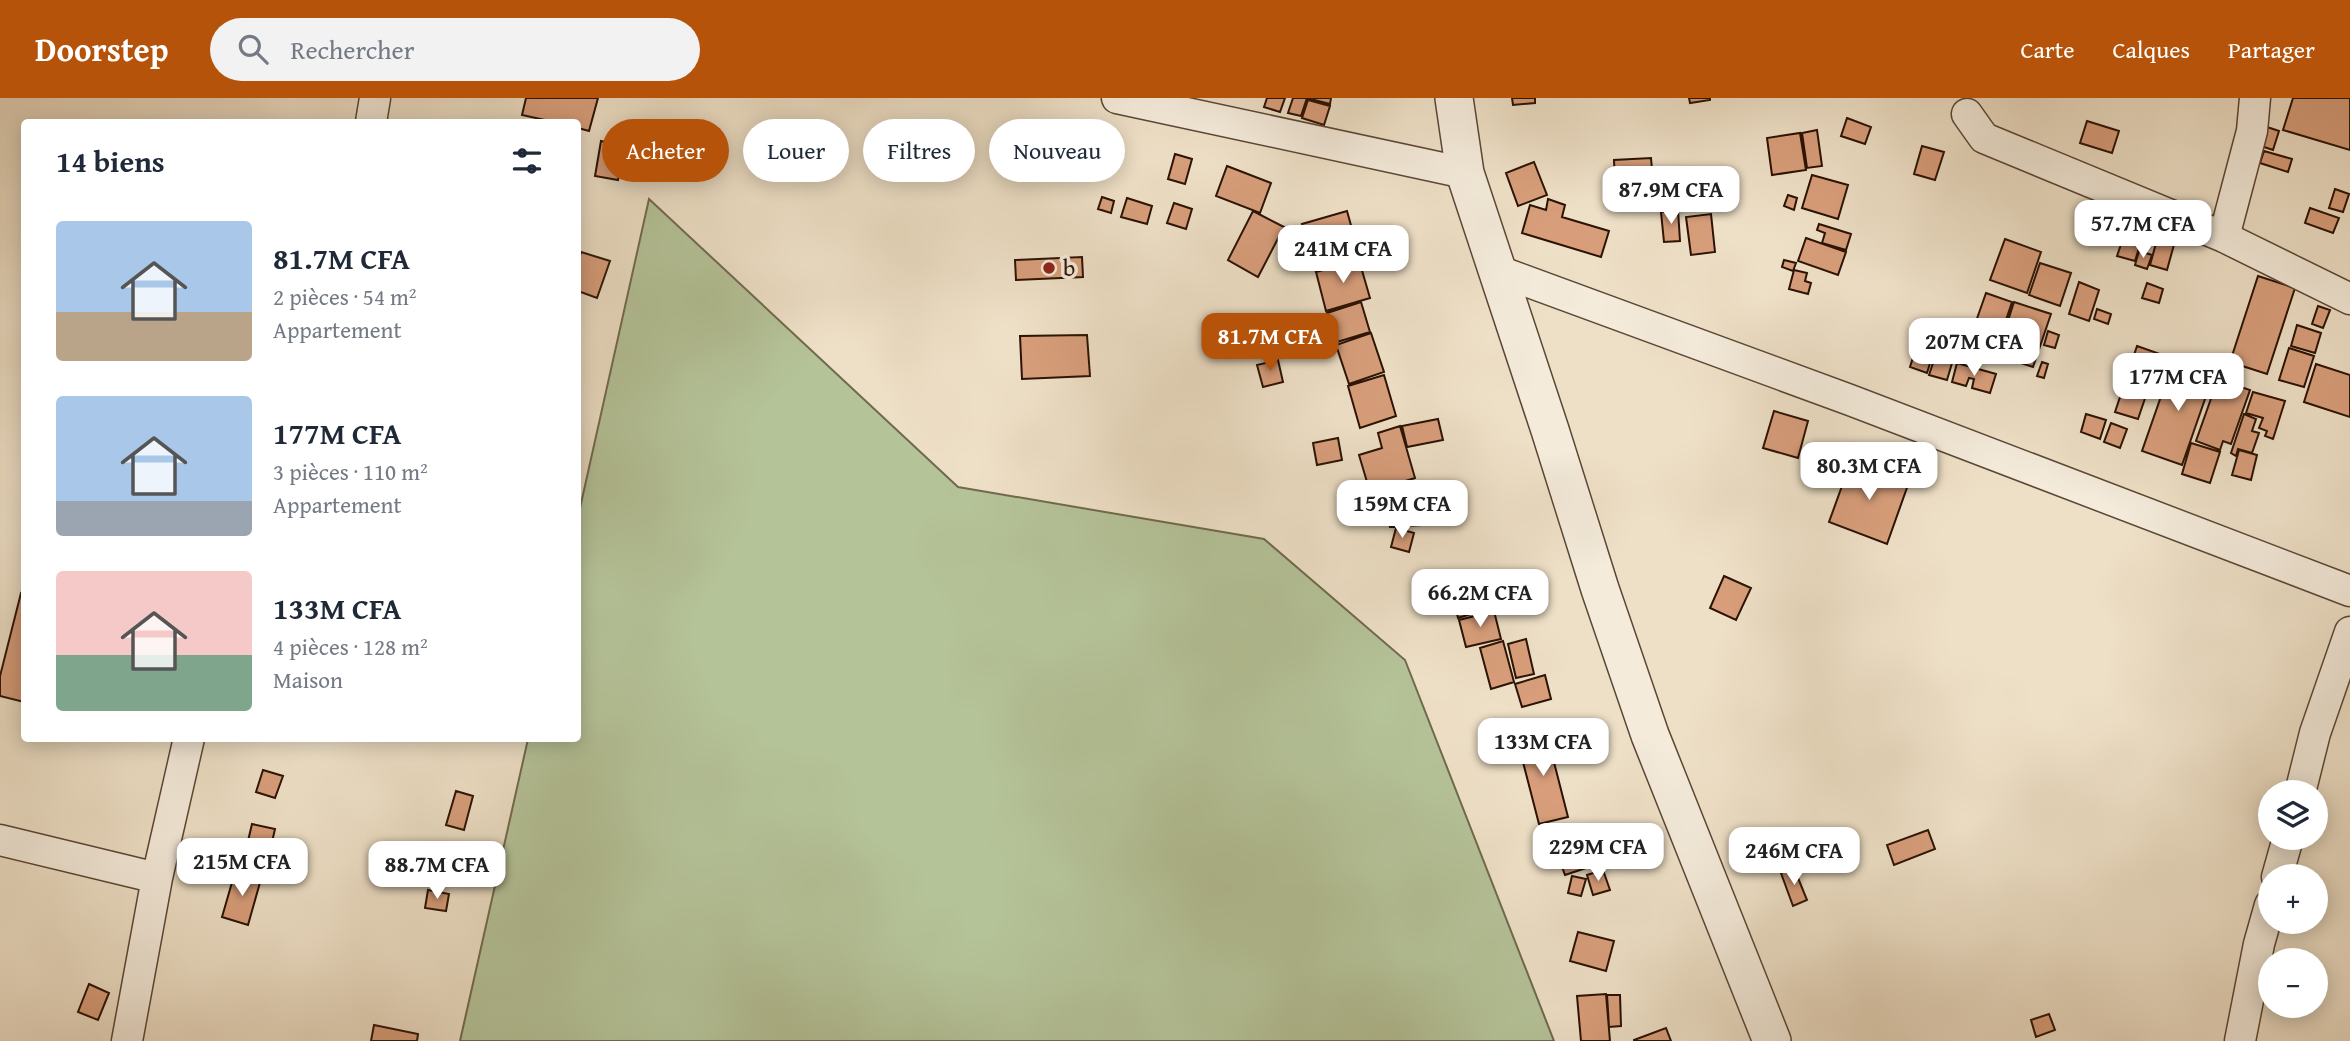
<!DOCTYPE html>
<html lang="fr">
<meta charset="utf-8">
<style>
:root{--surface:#fff;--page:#f2f2f3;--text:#1f2937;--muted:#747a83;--accent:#b45309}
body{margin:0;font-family:"Gentium Book Plus",serif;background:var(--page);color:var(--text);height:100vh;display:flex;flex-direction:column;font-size:26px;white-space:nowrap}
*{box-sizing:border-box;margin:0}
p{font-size:23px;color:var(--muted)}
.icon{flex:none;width:38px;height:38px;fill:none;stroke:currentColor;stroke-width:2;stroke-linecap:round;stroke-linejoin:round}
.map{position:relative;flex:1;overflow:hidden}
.panel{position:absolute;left:21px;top:21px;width:560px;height:623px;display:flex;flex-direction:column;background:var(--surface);border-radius:7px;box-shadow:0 4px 18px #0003}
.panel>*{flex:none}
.hud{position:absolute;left:602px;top:21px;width:665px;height:63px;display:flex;gap:14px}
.controls{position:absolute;left:2258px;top:682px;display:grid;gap:14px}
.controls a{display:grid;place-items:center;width:70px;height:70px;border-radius:50%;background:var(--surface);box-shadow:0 4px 18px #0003;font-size:35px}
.price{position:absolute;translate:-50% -60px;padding:0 16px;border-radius:14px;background:#fff;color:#222;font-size:23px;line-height:46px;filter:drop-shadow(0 2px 4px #0008)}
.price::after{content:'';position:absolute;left:50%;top:42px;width:21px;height:16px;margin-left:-10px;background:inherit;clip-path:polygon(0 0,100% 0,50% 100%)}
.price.current{background:var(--accent);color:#fff}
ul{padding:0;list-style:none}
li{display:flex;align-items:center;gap:21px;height:175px;padding:0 35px}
li span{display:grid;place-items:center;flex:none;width:196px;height:140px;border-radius:7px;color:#555}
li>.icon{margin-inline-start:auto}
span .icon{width:84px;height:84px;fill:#fffc;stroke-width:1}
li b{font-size:30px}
h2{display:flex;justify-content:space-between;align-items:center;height:84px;padding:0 35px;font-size:30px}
.chip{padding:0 24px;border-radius:32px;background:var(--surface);box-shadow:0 4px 18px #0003;font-size:24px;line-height:63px}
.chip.current{background:var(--accent);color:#fff}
header{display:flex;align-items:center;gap:42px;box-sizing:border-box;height:98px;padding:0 35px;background:var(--accent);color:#fff}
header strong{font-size:33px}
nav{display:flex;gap:38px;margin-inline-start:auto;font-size:24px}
.search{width:490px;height:63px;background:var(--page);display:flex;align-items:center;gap:18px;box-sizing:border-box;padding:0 24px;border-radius:38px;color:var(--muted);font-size:26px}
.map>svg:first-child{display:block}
.green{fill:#b5c399;stroke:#706a4e;stroke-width:2}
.building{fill:#d89e7b;stroke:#2b1204;stroke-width:2}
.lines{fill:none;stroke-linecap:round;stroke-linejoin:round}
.minor-casing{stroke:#5c4635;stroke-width:33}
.tertiary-casing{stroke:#5c4635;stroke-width:40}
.minor{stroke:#f4ebdb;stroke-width:30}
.tertiary{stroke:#f4ebdb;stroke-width:37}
.poi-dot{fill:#8f2418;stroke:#f4ebdb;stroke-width:2.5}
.labels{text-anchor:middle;stroke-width:7;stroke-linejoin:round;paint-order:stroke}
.poi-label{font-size:24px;fill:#2b1204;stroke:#f4ebdb;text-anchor:start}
</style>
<header>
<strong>Doorstep</strong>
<div class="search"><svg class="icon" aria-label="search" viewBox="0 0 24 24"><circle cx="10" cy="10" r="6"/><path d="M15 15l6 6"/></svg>Rechercher</div>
<nav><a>Carte</a><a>Calques</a><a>Partager</a></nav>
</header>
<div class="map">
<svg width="2350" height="943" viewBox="0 0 2350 943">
<rect width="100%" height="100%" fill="#eee0c7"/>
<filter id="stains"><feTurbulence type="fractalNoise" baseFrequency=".00286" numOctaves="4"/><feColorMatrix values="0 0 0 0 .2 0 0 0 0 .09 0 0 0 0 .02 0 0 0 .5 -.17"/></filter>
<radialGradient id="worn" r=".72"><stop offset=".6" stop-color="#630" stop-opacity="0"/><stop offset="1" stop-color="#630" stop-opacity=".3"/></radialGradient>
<path class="green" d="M649 101 958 389 1264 441 1405 562 1554 943H460L528 641 578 640V419Z"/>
<path class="building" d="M526 0H598L589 33 578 30V24H554L522 17Z
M1267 0H1285L1280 14 1264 9Z
M1293 0H1307L1301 18 1288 15Z
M1307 0H1331L1330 6Z
M1512 0H1535V5L1513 7Z
M1689 0H1710V2L1690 5Z
M2293 0H2350V52L2283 32Z
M1308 2 1330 8 1324 27 1302 20Z
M1847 20 1871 29 1865 46 1841 38Z
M2087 23 2119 33 2112 55 2080 45Z
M2261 27 2279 33 2273 52 2255 46Z
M1817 32 1822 68 1807 70 1802 35Z
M1800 35 1806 72 1772 77 1767 40Z
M601 43 624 48 618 82 595 78Z
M1922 48 1944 54 1935 82 1914 76Z
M2264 53 2292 61 2288 74 2260 65Z
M1175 56 1192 61 1185 86 1168 81Z
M1651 60 1653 83 1615 85 1614 62Z
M1534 64 1547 97 1518 108 1506 75Z
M1227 68 1271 85 1260 115 1216 98Z
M1812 77 1848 87 1838 121 1802 110Z
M1701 78 1716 82 1710 100 1695 95Z
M2335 91 2349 96 2343 114 2329 110Z
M1788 97 1797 100 1794 112 1784 108Z
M1102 99 1114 103 1111 115 1098 111Z
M1127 100 1152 108 1147 126 1121 119Z
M1548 101 1565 107 1562 119 1609 133 1601 159 1522 135 1530 107 1546 112Z
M1174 105 1192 111 1186 131 1167 125Z
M2310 110 2339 120 2333 135 2305 125Z
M1678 112 1680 143 1664 144 1661 114Z
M1253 113 1284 129 1258 179 1228 162Z
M1347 113 1354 138 1309 151 1302 126Z
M1711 116 1715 154 1691 157 1686 119Z
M2104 119 2116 123 2112 140 2099 136Z
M1819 126 1851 136 1846 152 1822 145 1825 135 1817 132Z
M2127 129 2144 134 2135 163 2117 158Z
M2158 138 2175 143 2167 172 2150 167Z
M1353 140 1359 162 1316 174 1310 153Z
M1806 140 1846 154 1838 177 1798 163Z
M2005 141 2041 154 2027 195 1990 182Z
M2139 153 2152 157 2147 171 2135 167Z
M581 154 610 163 597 200 578 193V165Z
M1082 159 1083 179 1016 182 1015 162Z
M1359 162 1370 200 1326 213 1316 174Z
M1784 162 1796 165 1793 173 1782 169Z
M2040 165 2071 175 2060 208 2029 197Z
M1794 172 1807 175 1805 183 1811 185 1808 196 1789 191Z
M2258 178 2295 190 2267 276 2230 264Z
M2079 184 2099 192 2089 223 2069 216Z
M2147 185 2163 191 2159 205 2142 200Z
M1986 195 2012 204 1995 255 1968 246Z
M1361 204 1370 234 1337 244 1327 215Z
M2014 204 2051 216 2033 269 1997 257Z
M2318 208 2330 212 2323 230 2312 226Z
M2097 211 2111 216 2108 226 2094 221Z
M1246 220 1268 228 1263 244 1241 237Z
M2297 227 2321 235 2315 255 2291 248Z
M2048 233 2059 237 2055 250 2044 247Z
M1371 235 1384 274 1349 286 1336 247Z
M1087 237 1090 278 1022 281 1020 238Z
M1919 241 1936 246 1927 275 1910 269Z
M2137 248 2160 256 2138 321 2115 314Z
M1938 250 1955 255 1947 282 1929 277Z
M2289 250 2314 258 2304 289 2279 282Z
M1278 262 1283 284 1263 289 1257 267Z
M2042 264 2048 266 2044 280 2037 278Z
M2173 264 2213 278 2182 367 2142 353Z
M1957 265 1996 276 1990 295 1972 290 1974 281 1969 280 1966 288 1952 284Z
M2316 266 2350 277V319L2304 304Z
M1384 277 1396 318 1360 330 1348 288Z
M2218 281 2250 292 2231 346 2223 343 2220 352 2196 343Z
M2253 294 2285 303 2273 341 2265 338 2267 333 2259 330 2263 320 2246 315Z
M1774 313 1808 323 1798 360 1763 350Z
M2086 316 2106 322 2100 341 2081 334Z
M2244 316 2256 321 2252 333 2259 335 2252 355 2238 351 2236 358 2231 355Z
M1438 321 1443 342 1407 349 1402 328Z
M2111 325 2127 331 2120 350 2104 344Z
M1400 328 1415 380 1370 394 1359 357 1382 350 1378 335Z
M1338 340 1342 362 1317 367 1313 345Z
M2191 345 2220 354 2210 385 2182 376Z
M2239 352 2257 357 2251 382 2232 377Z
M1851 363 1909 384 1887 446 1829 424Z
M1420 385 1423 400 1405 403 1402 389Z
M1420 406 1421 427 1390 429 1389 407Z
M1396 430 1414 435 1409 454 1391 449Z
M1724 478 1751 490 1736 522 1710 510Z
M1487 490 1493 513 1478 516 1473 493Z
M21 495 24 496V604L0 598V578Z
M1469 495 1474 515 1458 520 1453 499Z
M1494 513 1501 541 1466 549 1459 522Z
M1526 541 1534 576 1516 580 1508 546Z
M1503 543 1514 584 1491 591 1480 550Z
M1545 577 1551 601 1522 609 1515 586Z
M1546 633 1568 719 1539 726 1517 641Z
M263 672 283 678 275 700 256 694Z
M456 693 473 698 464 732 446 727Z
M252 726 275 731 266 770 243 764Z
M1928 732 1935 751 1894 767 1887 747Z
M1587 744 1595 767 1565 777 1557 755Z
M1794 770 1807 802 1793 808 1781 775Z
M1603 772 1610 792 1593 797 1587 777Z
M235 774 261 781 248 827 222 819Z
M1572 778 1586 781 1581 798 1568 795Z
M428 792 449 796 446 813 425 810Z
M1578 834 1614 843 1606 873 1570 863Z
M89 886 109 895 98 922 78 914Z
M1606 896 1610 943H1581L1577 898Z
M1607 897H1620L1621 928 1609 929Z
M2049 916 2055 932 2036 939 2031 922Z
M374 927 418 936 417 943H371Z
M1666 930 1671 943H1634V942Z"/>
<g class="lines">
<defs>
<path id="minor" d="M1117 0 1465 75
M1967 16 1984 40 2224 139 2350 201
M371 24 375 0
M2224 139 2252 33 2255 0
M1496 172 1850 302 2350 493
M2300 695 2315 635 2350 534
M0 742 157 780
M2277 779 2288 740
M127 943 157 780 189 640
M2240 943 2259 846 2270 807"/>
<path id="tertiary" d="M1454 0 1465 75 1550 332 1600 491 1650 637 1772 943"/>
</defs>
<use href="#minor" class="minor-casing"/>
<use href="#tertiary" class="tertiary-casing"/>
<use href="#minor" class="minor"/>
<use href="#tertiary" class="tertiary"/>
</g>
<circle class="poi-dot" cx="1049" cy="170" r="7"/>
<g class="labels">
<g class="poi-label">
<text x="1063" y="178">b</text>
</g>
</g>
<rect width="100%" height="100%" filter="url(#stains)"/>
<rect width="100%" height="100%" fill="url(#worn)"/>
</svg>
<div class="controls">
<a><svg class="icon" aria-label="layers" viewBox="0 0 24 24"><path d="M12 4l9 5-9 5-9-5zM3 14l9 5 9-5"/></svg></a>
<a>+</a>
<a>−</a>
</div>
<b class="price" style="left:1671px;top:128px">87.9M CFA</b>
<b class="price" style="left:2143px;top:162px">57.7M CFA</b>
<b class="price" style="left:1343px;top:187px">241M CFA</b>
<b class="price current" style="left:1270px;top:275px">81.7M CFA</b>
<b class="price" style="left:1974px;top:280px">207M CFA</b>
<b class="price" style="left:2178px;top:315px">177M CFA</b>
<b class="price" style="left:1869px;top:404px">80.3M CFA</b>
<b class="price" style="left:1402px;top:442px">159M CFA</b>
<b class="price" style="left:1480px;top:531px">66.2M CFA</b>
<b class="price" style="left:1543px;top:680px">133M CFA</b>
<b class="price" style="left:1598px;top:785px">229M CFA</b>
<b class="price" style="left:1794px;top:789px">246M CFA</b>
<b class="price" style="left:242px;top:800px">215M CFA</b>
<b class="price" style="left:437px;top:803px">88.7M CFA</b>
<div class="hud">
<a class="chip current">Acheter</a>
<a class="chip">Louer</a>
<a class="chip">Filtres</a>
<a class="chip">Nouveau</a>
</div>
<section class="panel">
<h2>14 biens<svg class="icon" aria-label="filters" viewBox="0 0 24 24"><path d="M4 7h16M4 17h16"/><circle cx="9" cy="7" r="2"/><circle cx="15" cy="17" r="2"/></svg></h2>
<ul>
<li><span style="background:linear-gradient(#a9c7e8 65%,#b9a48a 0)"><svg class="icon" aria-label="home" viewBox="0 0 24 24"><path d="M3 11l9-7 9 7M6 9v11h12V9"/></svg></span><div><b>81.7M CFA</b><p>2 pièces · 54 m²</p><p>Appartement</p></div></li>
<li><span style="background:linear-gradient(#a9c7e8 75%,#9aa5b1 0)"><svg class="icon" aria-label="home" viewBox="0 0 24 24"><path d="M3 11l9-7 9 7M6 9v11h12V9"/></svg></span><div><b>177M CFA</b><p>3 pièces · 110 m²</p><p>Appartement</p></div></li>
<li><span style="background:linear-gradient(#f6c9c9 60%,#7fa58c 0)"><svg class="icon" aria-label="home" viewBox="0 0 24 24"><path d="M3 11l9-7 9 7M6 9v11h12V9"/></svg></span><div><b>133M CFA</b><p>4 pièces · 128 m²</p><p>Maison</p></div></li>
</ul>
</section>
</div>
